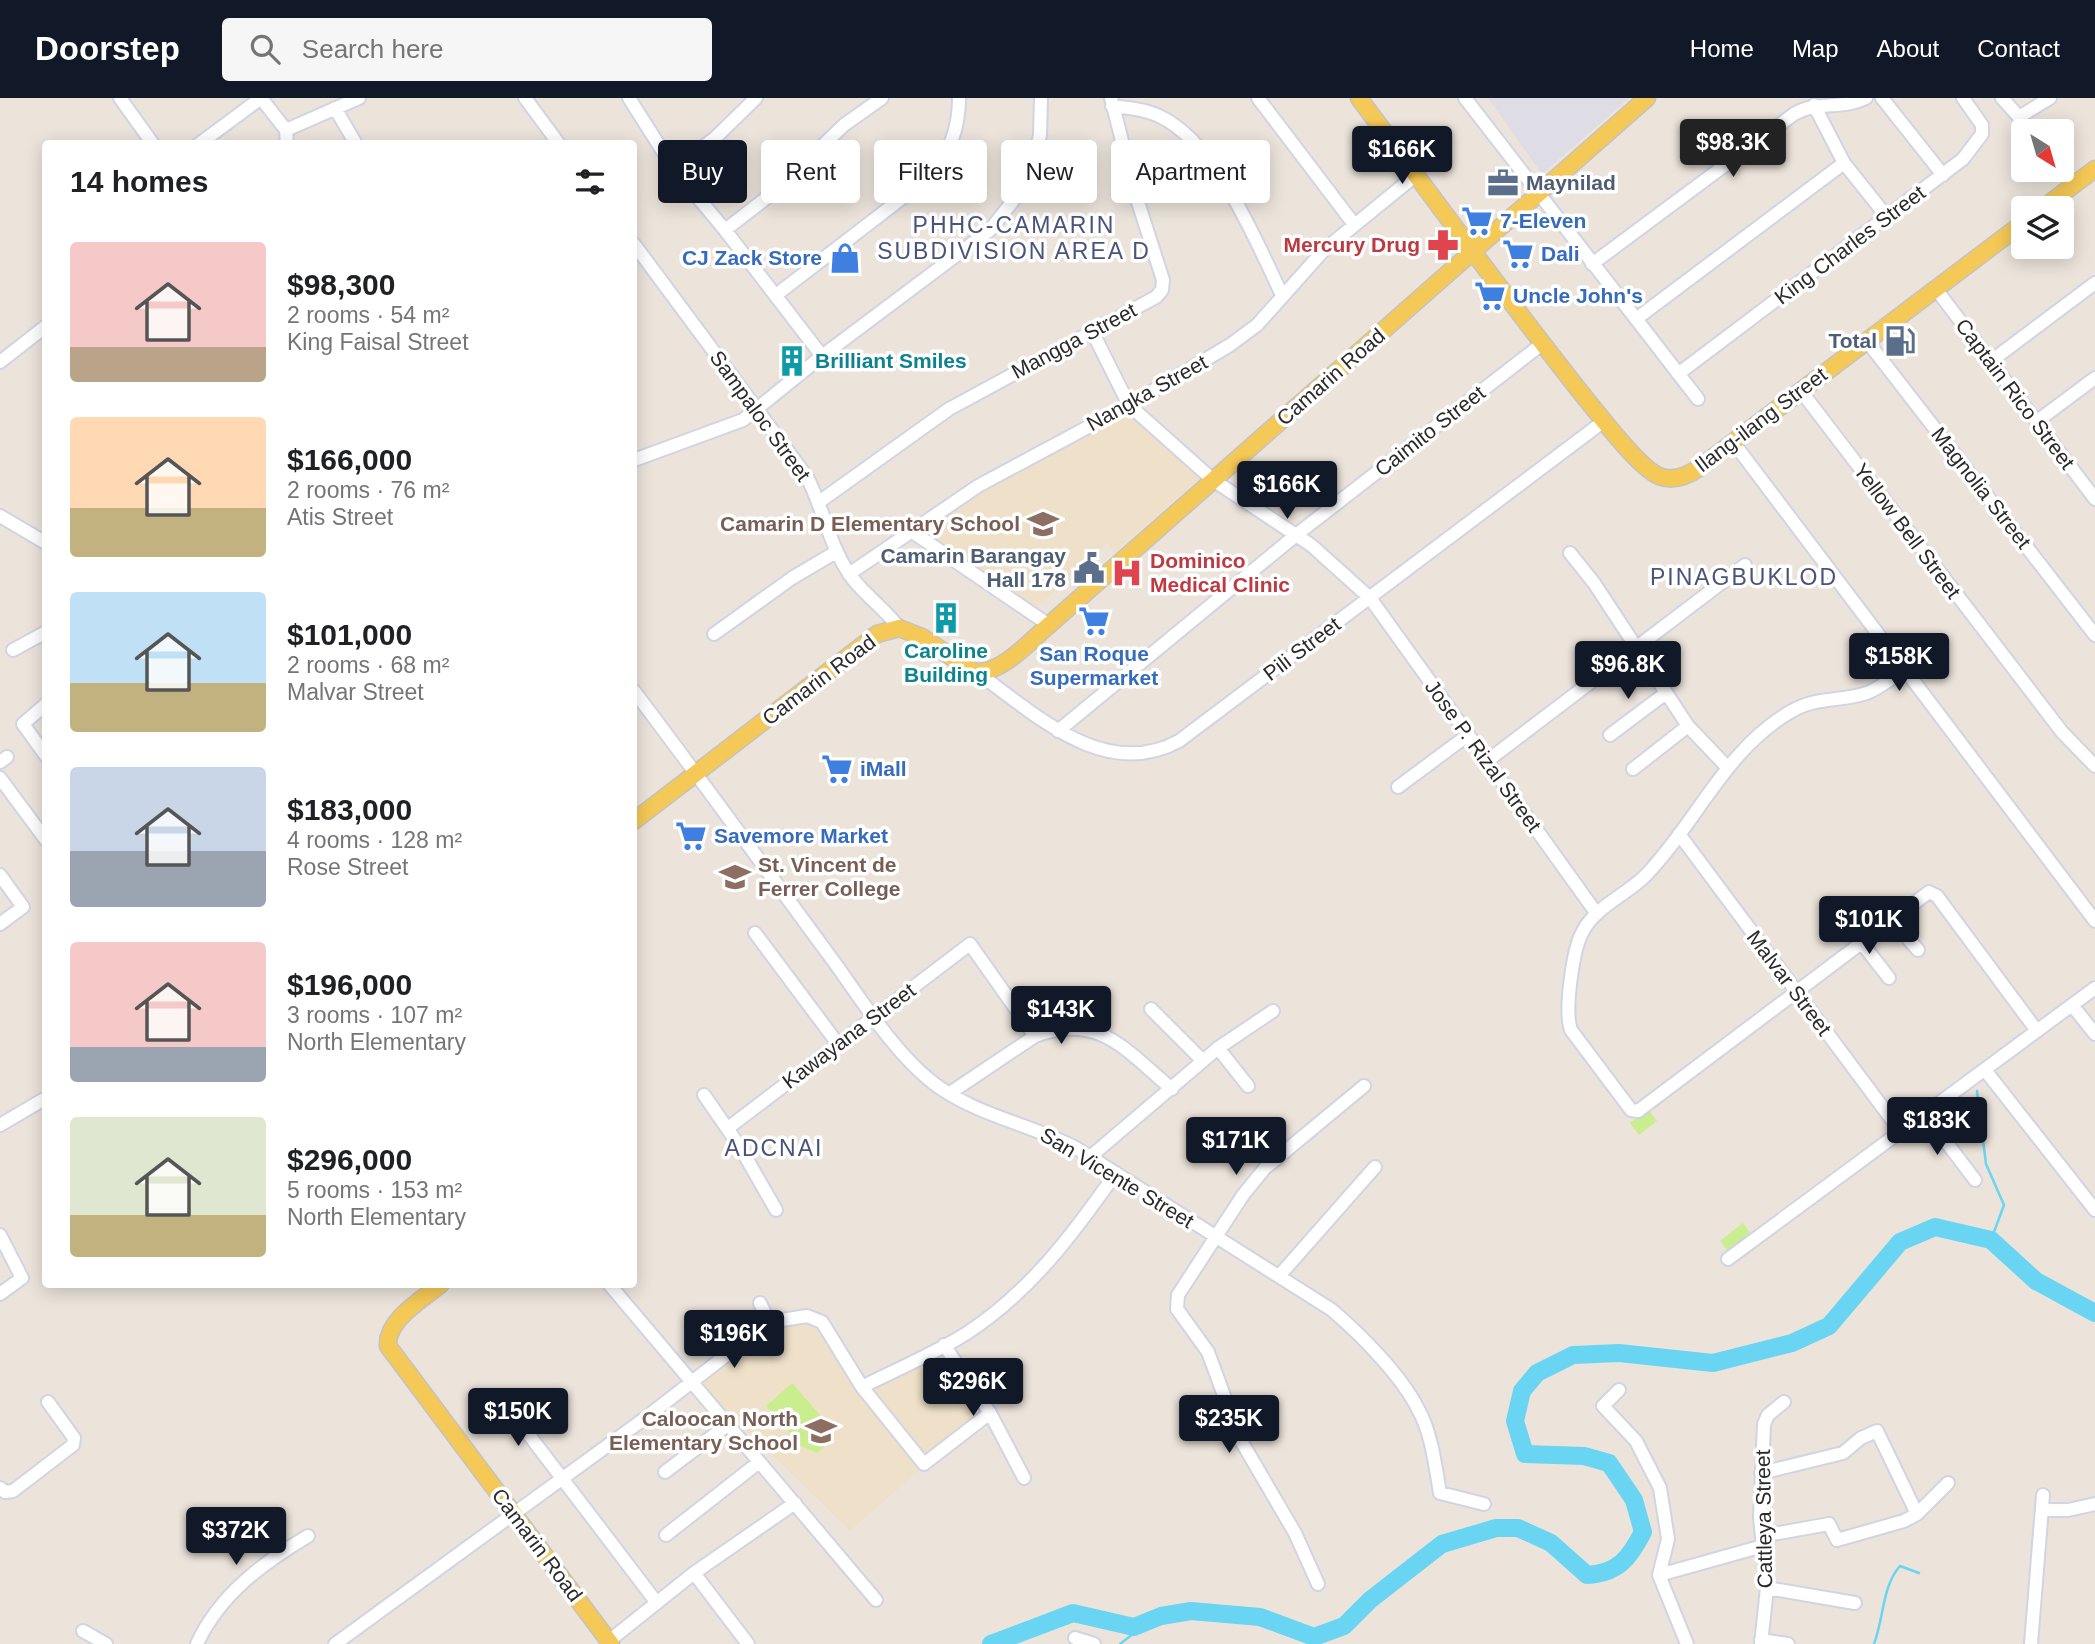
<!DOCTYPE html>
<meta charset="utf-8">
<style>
:root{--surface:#fff;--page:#f6f6f6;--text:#202124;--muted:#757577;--accent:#111827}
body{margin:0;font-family:Helvetica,sans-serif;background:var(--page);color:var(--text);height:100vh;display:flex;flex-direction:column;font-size:26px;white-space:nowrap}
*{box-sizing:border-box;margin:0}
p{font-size:23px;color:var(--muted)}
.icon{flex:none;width:38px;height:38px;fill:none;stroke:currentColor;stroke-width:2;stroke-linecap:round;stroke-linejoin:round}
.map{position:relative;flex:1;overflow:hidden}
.details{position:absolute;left:42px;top:42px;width:595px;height:1148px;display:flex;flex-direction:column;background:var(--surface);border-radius:7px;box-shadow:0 4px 18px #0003}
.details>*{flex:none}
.hud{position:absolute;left:658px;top:42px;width:665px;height:63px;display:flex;gap:14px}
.needle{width:46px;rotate:143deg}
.tools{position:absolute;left:2011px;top:21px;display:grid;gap:14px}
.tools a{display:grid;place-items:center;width:63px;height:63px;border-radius:7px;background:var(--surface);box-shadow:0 4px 18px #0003;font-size:35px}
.price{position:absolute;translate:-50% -60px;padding:0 16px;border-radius:7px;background:var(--accent);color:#fff;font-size:23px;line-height:46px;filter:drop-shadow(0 2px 4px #0008)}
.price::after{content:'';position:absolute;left:50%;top:42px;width:21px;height:16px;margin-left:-10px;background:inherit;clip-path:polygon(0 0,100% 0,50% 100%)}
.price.on{background:#222;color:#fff}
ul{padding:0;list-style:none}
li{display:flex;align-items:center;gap:21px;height:175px;padding:0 28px}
li span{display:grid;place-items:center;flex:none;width:196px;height:140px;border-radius:7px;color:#555}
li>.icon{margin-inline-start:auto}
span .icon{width:84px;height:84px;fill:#fffc;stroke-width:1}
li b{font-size:30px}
h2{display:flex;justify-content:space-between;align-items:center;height:84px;padding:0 28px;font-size:30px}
.chip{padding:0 24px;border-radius:7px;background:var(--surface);box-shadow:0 4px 18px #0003;font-size:24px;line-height:63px}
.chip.on{background:var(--accent);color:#fff}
header{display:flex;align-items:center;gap:42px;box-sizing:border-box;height:98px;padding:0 35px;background:var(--accent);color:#fff}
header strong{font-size:33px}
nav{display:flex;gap:38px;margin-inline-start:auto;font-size:24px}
.search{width:490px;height:63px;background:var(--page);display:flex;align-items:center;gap:18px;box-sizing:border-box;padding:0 24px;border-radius:7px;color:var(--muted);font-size:26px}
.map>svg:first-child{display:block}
.industrial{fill:#dedce4}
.education{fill:#efe1c9}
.pitch{fill:#caed90}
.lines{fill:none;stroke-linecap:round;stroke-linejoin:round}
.stream{stroke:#69d5f3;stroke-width:2.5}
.river{stroke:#69d5f3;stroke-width:18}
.minor-casing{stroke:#d0d4e3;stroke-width:16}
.major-casing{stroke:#c3c3c3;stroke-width:19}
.minor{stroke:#fff;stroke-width:12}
.major{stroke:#f5c957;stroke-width:16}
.labels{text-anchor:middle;stroke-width:7;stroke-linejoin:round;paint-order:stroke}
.service-label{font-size:21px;font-weight:bold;fill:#4e5e75;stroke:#fff;text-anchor:end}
.shop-label{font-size:21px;font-weight:bold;fill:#366cbe;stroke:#fff;text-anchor:start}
.health-label{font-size:21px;font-weight:bold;fill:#be3a42;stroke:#fff;text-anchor:end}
.street-label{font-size:21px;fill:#2a2a2a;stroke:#fff}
.culture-label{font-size:21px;font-weight:bold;fill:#0d838f;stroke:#fff;text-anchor:start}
.education-label{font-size:21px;font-weight:bold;fill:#785e54;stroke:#fff;text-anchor:end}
.neighbourhood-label{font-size:23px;letter-spacing:2px;fill:#48547c;stroke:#fff}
</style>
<header>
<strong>Doorstep</strong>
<div class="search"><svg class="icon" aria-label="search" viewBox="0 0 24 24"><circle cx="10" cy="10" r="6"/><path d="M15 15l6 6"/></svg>Search here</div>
<nav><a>Home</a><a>Map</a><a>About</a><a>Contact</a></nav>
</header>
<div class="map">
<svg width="2095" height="1546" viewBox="0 0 2095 1546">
<rect width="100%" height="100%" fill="#ece4db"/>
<path class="industrial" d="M1488 0H1629L1542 76Z"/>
<path class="education" d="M1129 314 1199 381 1115 455 1107 446 1034 512 926 435 1007 376Z
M798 1224 817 1229 923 1369 850 1433 699 1285 772 1234Z
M942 1254 989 1315 928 1364 872 1290Z"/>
<path class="pitch" d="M1648 1011 1657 1023 1639 1037 1630 1025Z
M1743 1125 1753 1139 1730 1156 1720 1143Z
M792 1285 827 1325 831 1343 817 1355 801 1348 766 1308Z"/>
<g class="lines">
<path class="stream" d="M1977 993 1986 1066 2004 1107 1991 1142
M1120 1546 1152 1521
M1874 1546C1884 1520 1882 1488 1900 1468L1919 1475"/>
<path class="river" d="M991 1546 1073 1515 1134 1529 1161 1518 1191 1513 1260 1519 1314 1539 1344 1528 1370 1502 1442 1446 1496 1430H1518L1551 1445 1587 1477C1618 1475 1629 1461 1643 1434L1634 1402 1609 1365 1584 1358 1525 1356 1515 1323 1522 1293 1537 1275 1573 1257 1619 1255 1713 1265 1792 1245 1829 1228 1900 1144 1935 1129 1991 1142 2036 1183 2095 1215"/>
<defs>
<path id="minor" d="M120 0 153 46
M261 0 286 32 287 46
M525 0 559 46
M629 0 674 71 725 132 822 258
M1258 0 1353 125
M1465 0 1698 301
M1882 0 1943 77
M2002 0 2019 19 2050 0
M1814 7 1844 65 1887 119
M1112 8C1128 10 1145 11 1159 18 1216 44 1256 143 1282 197
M335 10 356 46
M286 32 359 0
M199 46 261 0
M674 71 715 40 756 0
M725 132 773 95 844 27 882 0
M634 146 807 379C823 410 829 445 848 474 861 495 884 509 899 530
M1592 166 1794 16C1817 2 1842 12 1866 0
M1936 191 2095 401
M776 197 932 77C950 52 959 31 959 0
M1636 221 1844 65
M1092 233 1129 307 1213 382 1311 447 1370 500 1597 816
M1867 243 2095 537
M1991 263 2095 185
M0 264 46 228
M1678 276 1963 61 1982 36V27L1963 0
M1801 293 2062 634 2095 668
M2036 324 2095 280
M1733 344 2095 823
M634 362 743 322 822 258 990 132 1020 94 1034 63 1040 37 1041 0
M819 404 949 311 1156 199 1162 192 1163 182 1137 101 1111 0
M0 418 46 445
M911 433 1049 527
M1570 455 1594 485 1688 628 1727 669
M849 476 978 388 1129 307 1230 247 1257 227 1324 152 1416 77
M714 536 792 480 836 454
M13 552 46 534
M1903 572C1892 580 1880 590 1867 595 1840 604 1817 598 1790 614 1725 652 1697 724 1646 777 1628 796 1596 808 1583 833 1573 850 1564 913 1571 932L1631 1012 1638 1013 1929 794 1937 798 2037 933
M982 574 990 584C1044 624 1109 681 1179 643L1604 323
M634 593C700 680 764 769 829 857 860 899 891 951 932 984 974 1017 1030 1026 1076 1050L1332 1212C1361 1237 1401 1277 1418 1311 1432 1336 1435 1367 1440 1395L1484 1406
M46 606 23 626 46 658
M1058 633 1296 437 1542 246
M1610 637 1666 595
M1487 663 1745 467
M0 664 7 659
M1633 671 1688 628
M0 680 46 742
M1398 689 1468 637
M1679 736 1901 1034
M0 777 23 809 0 826
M1891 821 1918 852
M755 835 838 946
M1861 844 1889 880
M2072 907 2095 936
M1151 911 1203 963
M1218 950 1248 988
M1985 972 2095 1112
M950 995 1035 938C1100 914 1126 953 1172 991
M704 997 740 1049 776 1112
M1925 1016 1975 1082
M0 1027 46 1000
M728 1030 970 846 1035 938
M1090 1059 1218 950 1273 913
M0 1137 22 1180 0 1196
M1728 1161 2095 890
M1279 1178 1375 1069
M609 1186 876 1502
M760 1205 769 1224
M944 1247 990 1315 1024 1380
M862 1289C897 1271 934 1256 967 1235 1030 1194 1073 1136 1116 1075
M1619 1292 1603 1308 1636 1343 1660 1390 1668 1441 1659 1477 1687 1546
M510 1312 657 1505
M665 1374 726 1328
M1761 1375 1843 1355 1861 1340 1877 1333 1917 1416
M0 1390 5 1394 13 1393 73 1347 74 1340 48 1304
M2043 1412H2068L2095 1406
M666 1437 758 1365
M1762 1438 1829 1426 1837 1442 1904 1423 1917 1416 1948 1385
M694 1475 748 1546
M1659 1477 1763 1448
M1318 1486 1295 1435 1240 1341 1208 1254 1177 1211 1178 1197 1243 1097 1265 1070 1364 988
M1767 1490 1855 1505
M83 1533 106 1546
M1075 1540 1094 1546
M1761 1542 1788 1546
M609 1543 694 1475 795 1405
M197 1546C219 1497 264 1464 308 1438
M335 1546 644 1321 769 1224 807 1218 822 1224 862 1289 924 1366 990 1315
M1761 1546 1767 1490 1760 1419 1764 1326 1768 1317 1784 1304
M2031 1546 2043 1397"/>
<path id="major" d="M1359 0C1434 101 1508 203 1586 301 1601 319 1639 370 1659 378 1673 384 1687 378 1699 370L2023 125
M2043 110 2095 71
M634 723 877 536 899 530 922 539 974 574C1002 576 1029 544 1049 527L1647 0
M441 1186C423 1201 386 1222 388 1248L611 1546"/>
</defs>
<use href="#minor" class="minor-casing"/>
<use href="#major" class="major-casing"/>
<use href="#minor" class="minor"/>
<use href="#major" class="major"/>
</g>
<defs>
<symbol id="office-bare" viewBox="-9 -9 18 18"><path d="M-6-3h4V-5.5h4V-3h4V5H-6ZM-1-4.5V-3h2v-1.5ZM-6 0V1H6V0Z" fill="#5c6f8a" stroke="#fff" stroke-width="2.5" paint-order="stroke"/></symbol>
<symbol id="supermarket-bare" viewBox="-9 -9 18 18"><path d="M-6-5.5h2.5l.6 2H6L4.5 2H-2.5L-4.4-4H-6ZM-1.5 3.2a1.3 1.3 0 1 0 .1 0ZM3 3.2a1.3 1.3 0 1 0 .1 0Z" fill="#3f7fe0" stroke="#fff" stroke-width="2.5" paint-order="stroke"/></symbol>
<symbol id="pharmacy-bare" viewBox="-9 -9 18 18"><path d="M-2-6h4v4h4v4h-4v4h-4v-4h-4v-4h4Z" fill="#e0444e" stroke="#fff" stroke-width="2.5" paint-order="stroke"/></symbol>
<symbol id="shop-bare" viewBox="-9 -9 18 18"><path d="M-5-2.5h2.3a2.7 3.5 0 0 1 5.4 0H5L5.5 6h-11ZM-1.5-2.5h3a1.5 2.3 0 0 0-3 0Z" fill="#3f7fe0" stroke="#fff" stroke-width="2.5" paint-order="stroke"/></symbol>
<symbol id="fuel-bare" viewBox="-9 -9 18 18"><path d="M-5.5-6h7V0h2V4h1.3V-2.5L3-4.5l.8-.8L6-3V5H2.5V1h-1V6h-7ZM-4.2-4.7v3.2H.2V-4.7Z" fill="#5c6f8a" stroke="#fff" stroke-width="2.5" paint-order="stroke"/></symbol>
<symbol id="building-bare" viewBox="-9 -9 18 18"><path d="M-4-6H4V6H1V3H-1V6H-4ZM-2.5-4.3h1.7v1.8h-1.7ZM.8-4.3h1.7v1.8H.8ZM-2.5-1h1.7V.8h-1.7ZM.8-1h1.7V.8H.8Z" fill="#0f9aa8" stroke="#fff" stroke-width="2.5" paint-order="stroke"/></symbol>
<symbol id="school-bare" viewBox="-9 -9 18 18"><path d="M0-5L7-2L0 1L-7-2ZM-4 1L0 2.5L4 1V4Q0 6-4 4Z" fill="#8d6e63" stroke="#fff" stroke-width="2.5" paint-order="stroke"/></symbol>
<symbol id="civic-bare" viewBox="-9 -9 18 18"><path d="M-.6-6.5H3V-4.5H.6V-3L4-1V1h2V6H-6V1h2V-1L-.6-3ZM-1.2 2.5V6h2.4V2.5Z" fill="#5c6f8a" stroke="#fff" stroke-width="2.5" paint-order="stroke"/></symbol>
<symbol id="hospital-bare" viewBox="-9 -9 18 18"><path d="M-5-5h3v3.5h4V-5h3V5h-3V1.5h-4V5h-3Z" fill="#e0444e" stroke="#fff" stroke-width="2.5" paint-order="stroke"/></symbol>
<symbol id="university-bare" viewBox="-9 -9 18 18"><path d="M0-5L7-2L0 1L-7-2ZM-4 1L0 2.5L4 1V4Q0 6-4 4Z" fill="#8d6e63" stroke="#fff" stroke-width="2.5" paint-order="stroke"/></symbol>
</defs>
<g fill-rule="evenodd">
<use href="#office-bare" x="1481" y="63" width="44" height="44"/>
<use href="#supermarket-bare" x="1455" y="101" width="44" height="44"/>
<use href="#pharmacy-bare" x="1421" y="125" width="44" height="44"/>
<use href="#supermarket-bare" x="1496" y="134" width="44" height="44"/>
<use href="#shop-bare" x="823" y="138" width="44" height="44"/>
<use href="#supermarket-bare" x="1468" y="176" width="44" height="44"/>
<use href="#fuel-bare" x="1878" y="221" width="44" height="44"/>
<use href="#building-bare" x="770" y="241" width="44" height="44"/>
<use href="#school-bare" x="1021" y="404" width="44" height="44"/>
<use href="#civic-bare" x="1067" y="448" width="44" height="44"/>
<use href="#hospital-bare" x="1105" y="453" width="44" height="44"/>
<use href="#building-bare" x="924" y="498" width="44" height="44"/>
<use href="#supermarket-bare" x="1072" y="501" width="44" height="44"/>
<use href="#supermarket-bare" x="815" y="649" width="44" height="44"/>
<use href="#supermarket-bare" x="669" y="716" width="44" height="44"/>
<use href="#university-bare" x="713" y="757" width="44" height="44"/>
<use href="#school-bare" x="799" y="1311" width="44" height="44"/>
</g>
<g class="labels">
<g class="service-label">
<text x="1526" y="92" text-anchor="start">Maynilad</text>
<text x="1877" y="250">Total</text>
<text x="1066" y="465">Camarin Barangay<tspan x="1066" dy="24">Hall 178</tspan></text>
</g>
<g class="shop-label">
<text x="1500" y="130">7-Eleven</text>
<text x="1541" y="163">Dali</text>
<text x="822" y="167" text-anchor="end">CJ Zack Store</text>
<text x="1513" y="205">Uncle John's</text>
<text x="1094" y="563" text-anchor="middle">San Roque<tspan x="1094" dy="24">Supermarket</tspan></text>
<text x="860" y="678">iMall</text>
<text x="714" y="745">Savemore Market</text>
</g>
<g class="health-label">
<text x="1420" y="154">Mercury Drug</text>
<text x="1150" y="470" text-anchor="start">Dominico<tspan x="1150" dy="24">Medical Clinic</tspan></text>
</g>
<g class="street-label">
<text transform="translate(1850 147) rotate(-37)" y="7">King Charles Street</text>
<text transform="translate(1074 243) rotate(-28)" y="7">Mangga Street</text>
<text transform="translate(1331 279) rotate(-41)" y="7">Camarin Road</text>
<text transform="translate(1147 295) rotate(-29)" y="7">Nangka Street</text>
<text transform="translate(2015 296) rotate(53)" y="7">Captain Rico Street</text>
<text transform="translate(760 318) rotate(54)" y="7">Sampaloc Street</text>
<text transform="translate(1761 322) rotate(-37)" y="7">Ilang-ilang Street</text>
<text transform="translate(1430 333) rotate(-38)" y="7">Caimito Street</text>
<text transform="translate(1981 390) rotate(52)" y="7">Magnolia Street</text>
<text transform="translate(1907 433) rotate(53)" y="7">Yellow Bell Street</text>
<text transform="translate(1302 551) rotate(-37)" y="7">Pili Street</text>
<text transform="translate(819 582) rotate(-37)" y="7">Camarin Road</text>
<text transform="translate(1483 658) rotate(54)" y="7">Jose P. Rizal Street</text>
<text transform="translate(1789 885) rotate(53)" y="7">Malvar Street</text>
<text transform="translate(849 938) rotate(-37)" y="7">Kawayana Street</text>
<text transform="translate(1117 1080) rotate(31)" y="7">San Vicente Street</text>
<text transform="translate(1764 1421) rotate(-91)" y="7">Cattleya Street</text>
<text transform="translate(537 1447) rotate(53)" y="7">Camarin Road</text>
</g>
<g class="culture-label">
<text x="815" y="270">Brilliant Smiles</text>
<text x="946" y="560" text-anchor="middle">Caroline<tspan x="946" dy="24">Building</tspan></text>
</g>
<g class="education-label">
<text x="1020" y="433">Camarin D Elementary School</text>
<text x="758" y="774" text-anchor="start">St. Vincent de<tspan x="758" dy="24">Ferrer College</tspan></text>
<text x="798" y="1328">Caloocan North<tspan x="798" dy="24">Elementary School</tspan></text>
</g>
<g class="neighbourhood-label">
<text x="1014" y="135">PHHC-CAMARIN<tspan x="1014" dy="26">SUBDIVISION AREA D</tspan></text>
<text x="1744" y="487">PINAGBUKLOD</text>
<text x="774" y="1058">ADCNAI</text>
</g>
</g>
</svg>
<div class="tools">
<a><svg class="needle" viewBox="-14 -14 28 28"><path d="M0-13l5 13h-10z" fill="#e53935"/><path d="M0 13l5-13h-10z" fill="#757577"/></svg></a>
<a><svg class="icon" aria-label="layers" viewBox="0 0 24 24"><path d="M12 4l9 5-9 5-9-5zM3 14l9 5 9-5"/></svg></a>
</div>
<b class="price on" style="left:1733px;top:81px">$98.3K</b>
<b class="price" style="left:1402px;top:88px">$166K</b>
<b class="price" style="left:1287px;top:423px">$166K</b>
<b class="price" style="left:1899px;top:595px">$158K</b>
<b class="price" style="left:1628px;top:603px">$96.8K</b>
<b class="price" style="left:1869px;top:858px">$101K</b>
<b class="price" style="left:1061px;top:948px">$143K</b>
<b class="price" style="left:1937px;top:1059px">$183K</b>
<b class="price" style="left:1236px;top:1079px">$171K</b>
<b class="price" style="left:734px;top:1272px">$196K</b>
<b class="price" style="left:973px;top:1320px">$296K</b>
<b class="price" style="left:518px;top:1350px">$150K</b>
<b class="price" style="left:1229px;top:1357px">$235K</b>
<b class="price" style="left:236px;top:1469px">$372K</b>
<div class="hud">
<a class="chip on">Buy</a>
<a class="chip">Rent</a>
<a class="chip">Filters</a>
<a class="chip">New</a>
<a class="chip">Apartment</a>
</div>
<section class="details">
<h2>14 homes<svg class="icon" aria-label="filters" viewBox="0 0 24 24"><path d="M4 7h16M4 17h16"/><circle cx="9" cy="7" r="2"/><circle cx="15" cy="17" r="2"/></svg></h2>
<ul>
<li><span style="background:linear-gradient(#f6c9c9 75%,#b9a48a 0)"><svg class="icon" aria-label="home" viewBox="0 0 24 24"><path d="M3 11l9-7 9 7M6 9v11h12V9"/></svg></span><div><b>$98,300</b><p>2 rooms · 54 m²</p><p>King Faisal Street</p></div></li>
<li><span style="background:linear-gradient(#ffd9b3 65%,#c2b280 0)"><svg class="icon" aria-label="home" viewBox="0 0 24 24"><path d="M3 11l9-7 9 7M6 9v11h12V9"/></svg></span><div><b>$166,000</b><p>2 rooms · 76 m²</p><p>Atis Street</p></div></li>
<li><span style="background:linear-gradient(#bfe0f5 65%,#c2b280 0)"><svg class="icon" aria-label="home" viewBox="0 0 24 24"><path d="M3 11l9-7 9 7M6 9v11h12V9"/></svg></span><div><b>$101,000</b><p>2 rooms · 68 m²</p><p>Malvar Street</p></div></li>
<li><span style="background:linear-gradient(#c9d6e8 60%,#9aa5b1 0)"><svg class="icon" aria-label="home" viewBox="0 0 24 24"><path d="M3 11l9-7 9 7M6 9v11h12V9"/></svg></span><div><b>$183,000</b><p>4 rooms · 128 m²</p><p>Rose Street</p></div></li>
<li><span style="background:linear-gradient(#f6c9c9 75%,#9aa5b1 0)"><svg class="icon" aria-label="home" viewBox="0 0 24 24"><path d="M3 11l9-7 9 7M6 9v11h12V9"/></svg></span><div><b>$196,000</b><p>3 rooms · 107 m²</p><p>North Elementary</p></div></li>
<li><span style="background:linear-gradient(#dfe7d0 70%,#c2b280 0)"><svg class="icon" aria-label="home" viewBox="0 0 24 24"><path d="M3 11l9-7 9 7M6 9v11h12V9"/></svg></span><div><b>$296,000</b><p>5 rooms · 153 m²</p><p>North Elementary</p></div></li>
</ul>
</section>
</div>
